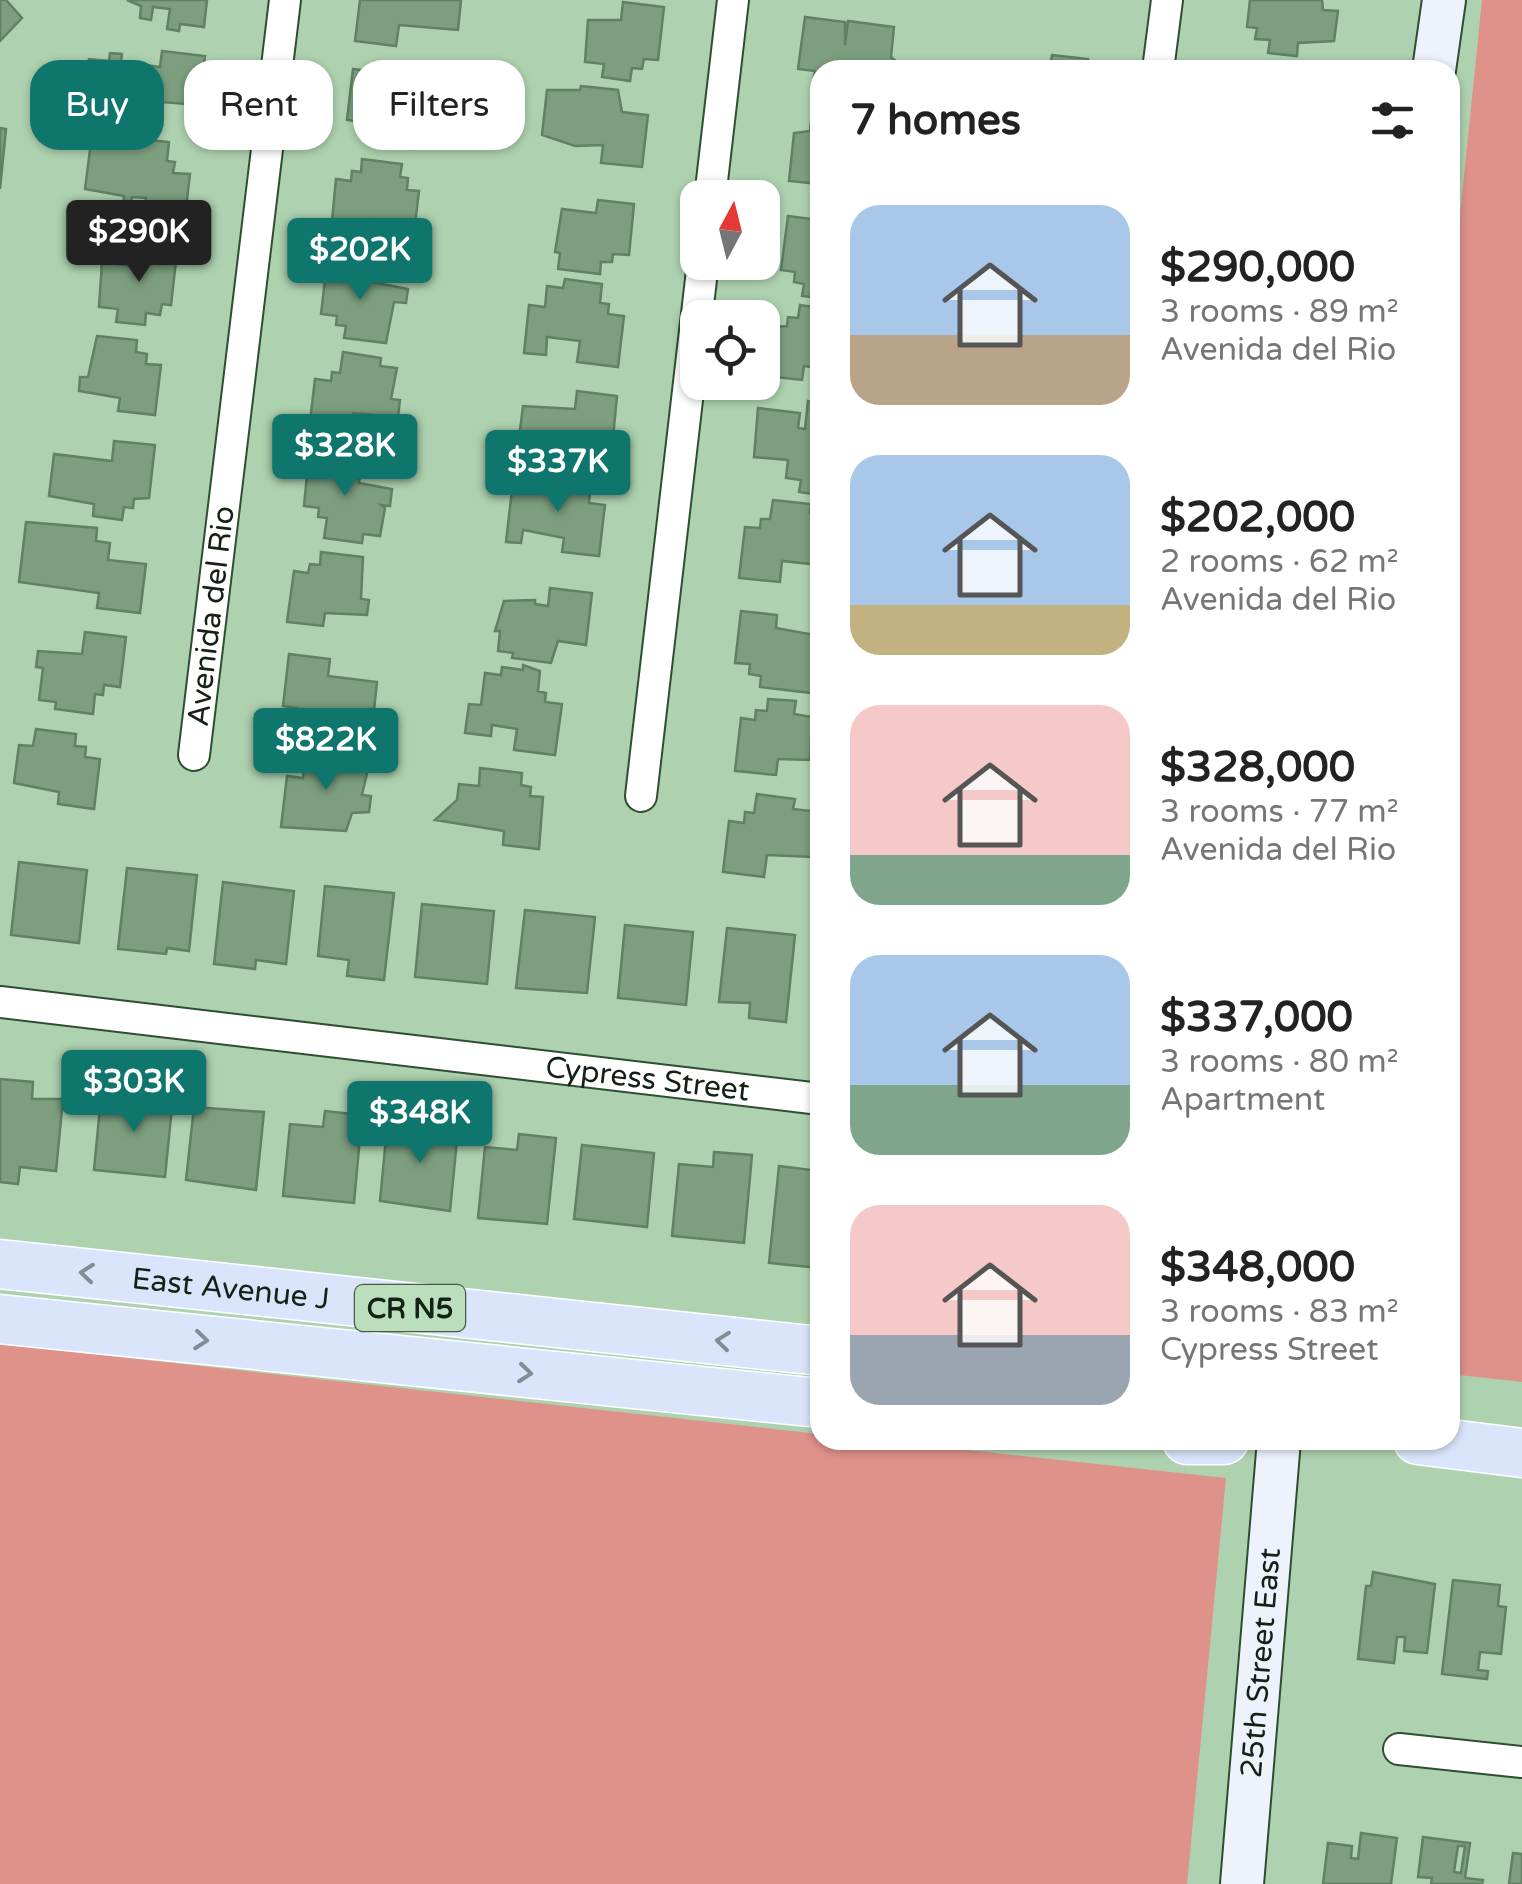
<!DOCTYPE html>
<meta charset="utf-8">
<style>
:root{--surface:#fff;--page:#f6f6f6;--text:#222;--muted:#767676;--accent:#0f766e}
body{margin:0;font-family:"Varela Round",sans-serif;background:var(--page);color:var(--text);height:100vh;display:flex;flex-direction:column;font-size:38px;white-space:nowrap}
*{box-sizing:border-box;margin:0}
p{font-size:32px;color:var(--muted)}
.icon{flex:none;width:55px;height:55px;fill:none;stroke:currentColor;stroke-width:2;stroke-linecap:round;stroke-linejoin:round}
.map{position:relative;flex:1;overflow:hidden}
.panel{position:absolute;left:810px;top:60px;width:650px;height:1390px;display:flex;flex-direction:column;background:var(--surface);border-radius:30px;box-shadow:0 2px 8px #0004}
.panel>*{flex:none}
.guide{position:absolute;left:30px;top:60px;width:630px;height:90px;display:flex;gap:20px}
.needle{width:65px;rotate:7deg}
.controls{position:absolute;left:680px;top:180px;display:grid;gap:20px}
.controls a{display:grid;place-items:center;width:100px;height:100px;border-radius:20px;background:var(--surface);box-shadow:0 2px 8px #0004;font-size:50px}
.price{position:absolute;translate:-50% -85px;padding:0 22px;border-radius:10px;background:var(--accent);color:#fff;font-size:32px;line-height:65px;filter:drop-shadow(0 2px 5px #0008)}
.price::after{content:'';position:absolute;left:50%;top:60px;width:30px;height:22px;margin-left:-15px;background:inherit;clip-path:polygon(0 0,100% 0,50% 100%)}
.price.current{background:#222;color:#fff}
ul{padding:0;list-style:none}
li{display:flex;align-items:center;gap:30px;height:250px;padding:0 40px}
li span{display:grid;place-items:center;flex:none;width:280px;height:200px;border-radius:30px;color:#555}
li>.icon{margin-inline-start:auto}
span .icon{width:120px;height:120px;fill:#fffc;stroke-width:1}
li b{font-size:42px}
h2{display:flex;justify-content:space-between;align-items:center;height:120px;padding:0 40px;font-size:42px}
.pill{padding:0 35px;border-radius:30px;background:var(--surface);box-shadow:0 2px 8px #0004;font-size:35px;line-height:90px}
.pill.current{background:var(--accent);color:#fff}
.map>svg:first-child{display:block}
.green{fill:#df9289}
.building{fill:#7d9f7f;stroke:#608163;stroke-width:2.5;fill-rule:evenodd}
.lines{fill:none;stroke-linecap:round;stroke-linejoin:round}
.street-casing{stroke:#2e4d31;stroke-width:34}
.secondary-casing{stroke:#2e4d31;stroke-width:46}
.primary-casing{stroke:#fff;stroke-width:51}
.street{stroke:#fff;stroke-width:30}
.secondary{stroke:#edf2fd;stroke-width:42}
.primary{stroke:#dae5fb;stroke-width:48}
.oneway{stroke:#818d94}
.labels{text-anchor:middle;stroke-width:9;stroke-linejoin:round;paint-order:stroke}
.shield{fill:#bbdfbd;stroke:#465a47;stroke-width:2.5}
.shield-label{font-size:28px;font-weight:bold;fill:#142115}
.street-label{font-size:30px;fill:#142115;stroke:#bbdfbd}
</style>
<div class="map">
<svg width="1522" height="1884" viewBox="0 0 1522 1884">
<rect width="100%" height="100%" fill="#aed2b0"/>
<path class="green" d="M1482 0H1522V1382L1450 1374V313Z
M0 1344 820 1434V1440H875L1226 1478 1187 1884H0Z"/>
<path class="building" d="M0 0H6L22 18 0 41Z
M127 0H207L204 27 180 24 179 31 167 29 170 9 153 7 151 20 140 18 141 6Z
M360 0H461L458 30 399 25 396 46 355 41Z
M1250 0H1322L1323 10 1338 11 1334 41 1298 43 1297 56 1268 53 1270 40 1255 39 1257 28 1247 27Z
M623 2 664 7 658 60 644 59 642 69 632 68 630 81 602 77 604 64 585 62 588 20H621Z
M805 17 845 22V45L848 21 894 27 891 57 897 62V70H820V82L813 81 815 71 798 69Z
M162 51 205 56 198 105 162 102 161 117 147 116 146 128 83 119 89 59 109 61 110 53 122 54 121 62 160 67Z
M1052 55 1088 59 1087 70H998V64L1050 68Z
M1261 63 1300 67 1299 70H1260Z
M353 69 388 73 387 87 429 94 428 109 420 108 412 149 370 145 371 132 361 131 362 122 347 120Z
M581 86 618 90 622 112 648 115 642 167 601 163 603 145 575 146 542 135 547 90H580Z
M811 122 820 123V184L789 181 794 133 810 131Z
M0 128 6 129 0 189Z
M131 138 169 142 167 161 175 162 173 173 190 174 184 225 143 220 146 198 132 197 131 208 123 207 124 196 85 189 91 142 130 147Z
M362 159 402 164 400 177 408 178 407 190 419 191 415 224 373 219 372 236 331 232 336 179 351 181 352 171 361 172Z
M598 200 634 204 629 255 613 254 612 262H601L600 274 558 269 560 253 555 252 562 209 596 213Z
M788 216 820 220V298L802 296 804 284 794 282 795 272 781 270Z
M136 247 177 253 171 305 162 304 160 315 146 313 145 325 116 322 118 309 99 307 102 262 134 266Z
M327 263 363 268 361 280 408 289 406 303 394 302 386 343 344 338 346 326 336 325 337 316 321 314Z
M565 279 602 284 600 303 609 304 608 314 624 316 618 367 577 362 580 341 547 337 546 355 524 353 529 305 545 307 547 286 563 288Z
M800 305 820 308V368L804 366 802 380 765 376 771 327 787 326 788 317 798 318Z
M97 336 137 340 136 352 147 354 146 364 161 365 155 415 118 411 120 398 79 391 80 377H88Z
M343 352 381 358 380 366 397 368 391 399 400 400 398 417 353 413 350 435 309 430 315 379 331 381 332 372 340 373Z
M577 391 617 396 612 448 603 447 601 458 586 456 584 469 556 466 558 454 518 446 523 406 575 409Z
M808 401 820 403V495L799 492 801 480 786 478 788 460 754 457 758 408 800 413 798 428 805 429Z
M114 441 155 445 149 498 134 499 133 508 124 507 122 520 93 516 94 504 49 496 54 454 112 461Z
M309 455 362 461 359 483 392 489 390 506 381 505 385 508 380 536 363 534 362 543 324 538 327 518 318 517 319 508 304 506Z
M539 474 581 479 579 491 590 493 589 503 605 505 599 556 562 552 564 538 529 531 523 530 521 543 506 542 512 490 537 491Z
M773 500 811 504 810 513 820 514V565L782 561 780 582 739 578 745 527 760 528 761 519H770Z
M26 522 97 528 96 541 110 543 108 560 146 564 140 613 97 608 99 593 19 582Z
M321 552 363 557 361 599 369 600 367 615 325 613 323 626 287 622 294 571 308 573 310 564 320 565Z
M550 588 592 593 586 645 558 641 551 663 512 658 513 653 498 651 500 631H495L504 601 535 600V604L548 606Z
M741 611 777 615 776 628 820 636V694L760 687 761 676 749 674 750 664 735 663Z
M85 632 126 637 120 687 104 685 103 695 95 694 93 714 55 709 56 702 39 700 43 668 36 667 38 651 82 654Z
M289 654 330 659 328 676 377 682 371 738 304 732 305 720 296 719 297 708 283 706Z
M523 665 540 671 538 691 546 693 545 702 562 704 555 755 514 750 517 729 492 725 491 736 465 733 469 704 481 705 485 673 501 675 502 667 523 670Z
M768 699 796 701 794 714 812 717 810 760 778 759 776 775 735 771 741 718 755 720 756 710 767 711Z
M36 729 76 734 75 746 86 747 85 757 100 759 94 809 58 804 59 792 14 783 19 745 33 746Z
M314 749 352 754 351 762 369 764 362 795 371 796 369 812 352 813 346 831 281 827 287 776 303 778 304 768 312 769Z
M480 768 522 773 521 785 531 787 530 796 543 797 539 849 503 845 504 831 435 820 457 800 459 784 479 786Z
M757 794 795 799 793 809 820 812 818 842H814L812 857 767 855 764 877 723 872 729 821 744 823 745 812 754 813Z
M19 862 87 870 79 943 11 935Z
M127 868 197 875 189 951 167 948 166 954 118 949Z
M223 882 294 891 286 964 256 960 255 969 214 964Z
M325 886 394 893 384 980 347 976 349 960 318 956Z
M422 904 494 911 487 984 415 977Z
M525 910 595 917 587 993 516 988Z
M625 925 693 932 686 1005 618 998Z
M727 928 795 935 786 1022 749 1018 750 1003 719 1002Z
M0 1079 33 1082 32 1099H63L56 1171 20 1167 18 1184 0 1182Z
M133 1093 173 1097 165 1177 94 1170 101 1097 132 1100Z
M194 1107 264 1112 256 1190 186 1180Z
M325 1111 362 1115 354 1203 283 1196 290 1124 323 1127Z
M412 1122 458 1130 450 1211 380 1201 387 1127 412 1129Z
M519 1134 556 1138 547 1224 478 1218 485 1147 517 1150Z
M582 1145 654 1153 647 1227 574 1219Z
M714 1152 752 1155 744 1243 672 1236 679 1164 713 1167Z
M779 1166 820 1171V1268L769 1263Z
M1373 1572 1435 1584 1427 1653 1404 1651 1405 1637H1397L1394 1663 1358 1659 1366 1586H1371Z
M1453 1580 1500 1585 1498 1606 1506 1607 1501 1654 1480 1652 1478 1670 1488 1671 1487 1679 1442 1674Z
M1361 1833 1397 1838 1391 1884H1323L1328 1843 1352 1846 1351 1858 1358 1859Z
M1423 1837 1470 1843 1465 1878 1483 1880 1482 1884H1431L1432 1878 1418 1877ZM1458 1846H1465L1461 1873 1454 1872Z
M1513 1853 1522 1854V1884H1509Z"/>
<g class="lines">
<defs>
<g id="street">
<path d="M1158 70 1167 0"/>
<path d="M710 198 733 0"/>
<path id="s1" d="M194 755 285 0"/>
<path d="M641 796 703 262"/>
<path id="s2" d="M0 1002 820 1099"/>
<path d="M1399 1749 1522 1762"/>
</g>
<g id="secondary">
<path d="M1434 70 1444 0"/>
<path id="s3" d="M1242 1884 1279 1440"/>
</g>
<g id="primary">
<path id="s4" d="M0 1264 820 1351"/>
<path d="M0 1319 820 1403"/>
<path d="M1187 1440H1224"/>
<path d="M1418 1440 1522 1453"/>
</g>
</defs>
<use href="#street" class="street-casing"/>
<use href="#secondary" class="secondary-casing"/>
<use href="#primary" class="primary-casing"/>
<use href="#street" class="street"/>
<use href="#secondary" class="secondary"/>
<use href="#primary" class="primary"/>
</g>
<defs><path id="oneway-chevron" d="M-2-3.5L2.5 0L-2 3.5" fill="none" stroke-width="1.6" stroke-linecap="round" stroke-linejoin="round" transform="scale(2.5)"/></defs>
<g class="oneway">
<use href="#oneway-chevron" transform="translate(87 1273) rotate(-174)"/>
<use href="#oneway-chevron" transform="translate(201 1340) rotate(6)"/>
<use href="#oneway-chevron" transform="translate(723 1341) rotate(-174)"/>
<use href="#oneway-chevron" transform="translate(525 1373) rotate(6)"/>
</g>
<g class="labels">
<rect class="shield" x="355" y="1285" width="110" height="46" rx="8"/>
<g class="shield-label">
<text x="410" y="1318">CR N5</text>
</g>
<g class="street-label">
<text dy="10" stroke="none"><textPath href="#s1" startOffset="140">Avenida del Rio</textPath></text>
<text dy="10" stroke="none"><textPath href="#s2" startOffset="652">Cypress Street</textPath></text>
<text dy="10" stroke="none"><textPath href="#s4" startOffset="232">East Avenue J</textPath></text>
<text dy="10" stroke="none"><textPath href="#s3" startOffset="222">25th Street East</textPath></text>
</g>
</g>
</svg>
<div class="controls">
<a><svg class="needle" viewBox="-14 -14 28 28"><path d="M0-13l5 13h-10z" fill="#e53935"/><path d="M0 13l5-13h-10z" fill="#767676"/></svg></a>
<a><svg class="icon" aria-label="locate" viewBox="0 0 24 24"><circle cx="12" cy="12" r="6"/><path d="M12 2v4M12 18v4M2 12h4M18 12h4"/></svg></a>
</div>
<b class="price current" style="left:139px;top:285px">$290K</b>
<b class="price" style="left:360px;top:303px">$202K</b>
<b class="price" style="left:345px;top:499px">$328K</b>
<b class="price" style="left:558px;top:515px">$337K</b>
<b class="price" style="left:326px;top:793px">$822K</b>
<b class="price" style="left:134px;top:1135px">$303K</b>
<b class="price" style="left:420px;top:1166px">$348K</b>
<div class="guide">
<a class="pill current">Buy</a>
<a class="pill">Rent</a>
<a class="pill">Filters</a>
</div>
<section class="panel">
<h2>7 homes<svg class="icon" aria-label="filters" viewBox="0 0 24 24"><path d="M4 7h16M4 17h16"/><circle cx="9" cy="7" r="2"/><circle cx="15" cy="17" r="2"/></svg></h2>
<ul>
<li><span style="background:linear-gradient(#a9c7e8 65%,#b9a48a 0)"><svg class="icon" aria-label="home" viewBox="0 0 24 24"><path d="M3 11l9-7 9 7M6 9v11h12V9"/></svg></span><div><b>$290,000</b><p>3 rooms · 89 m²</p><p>Avenida del Rio</p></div></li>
<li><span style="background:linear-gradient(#a9c7e8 75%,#c2b280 0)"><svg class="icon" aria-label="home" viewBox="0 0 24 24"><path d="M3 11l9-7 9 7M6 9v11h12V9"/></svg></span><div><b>$202,000</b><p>2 rooms · 62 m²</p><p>Avenida del Rio</p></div></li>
<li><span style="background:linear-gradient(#f6c9c9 75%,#7fa58c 0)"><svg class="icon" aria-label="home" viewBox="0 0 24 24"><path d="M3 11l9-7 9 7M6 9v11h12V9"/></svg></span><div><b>$328,000</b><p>3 rooms · 77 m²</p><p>Avenida del Rio</p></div></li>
<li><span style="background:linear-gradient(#a9c7e8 65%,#7fa58c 0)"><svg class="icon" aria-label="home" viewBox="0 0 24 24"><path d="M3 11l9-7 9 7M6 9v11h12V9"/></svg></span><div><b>$337,000</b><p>3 rooms · 80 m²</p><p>Apartment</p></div></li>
<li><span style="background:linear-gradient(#f6c9c9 65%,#9aa5b1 0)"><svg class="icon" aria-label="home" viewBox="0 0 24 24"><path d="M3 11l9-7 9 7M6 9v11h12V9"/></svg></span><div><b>$348,000</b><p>3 rooms · 83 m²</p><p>Cypress Street</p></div></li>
</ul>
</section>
</div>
